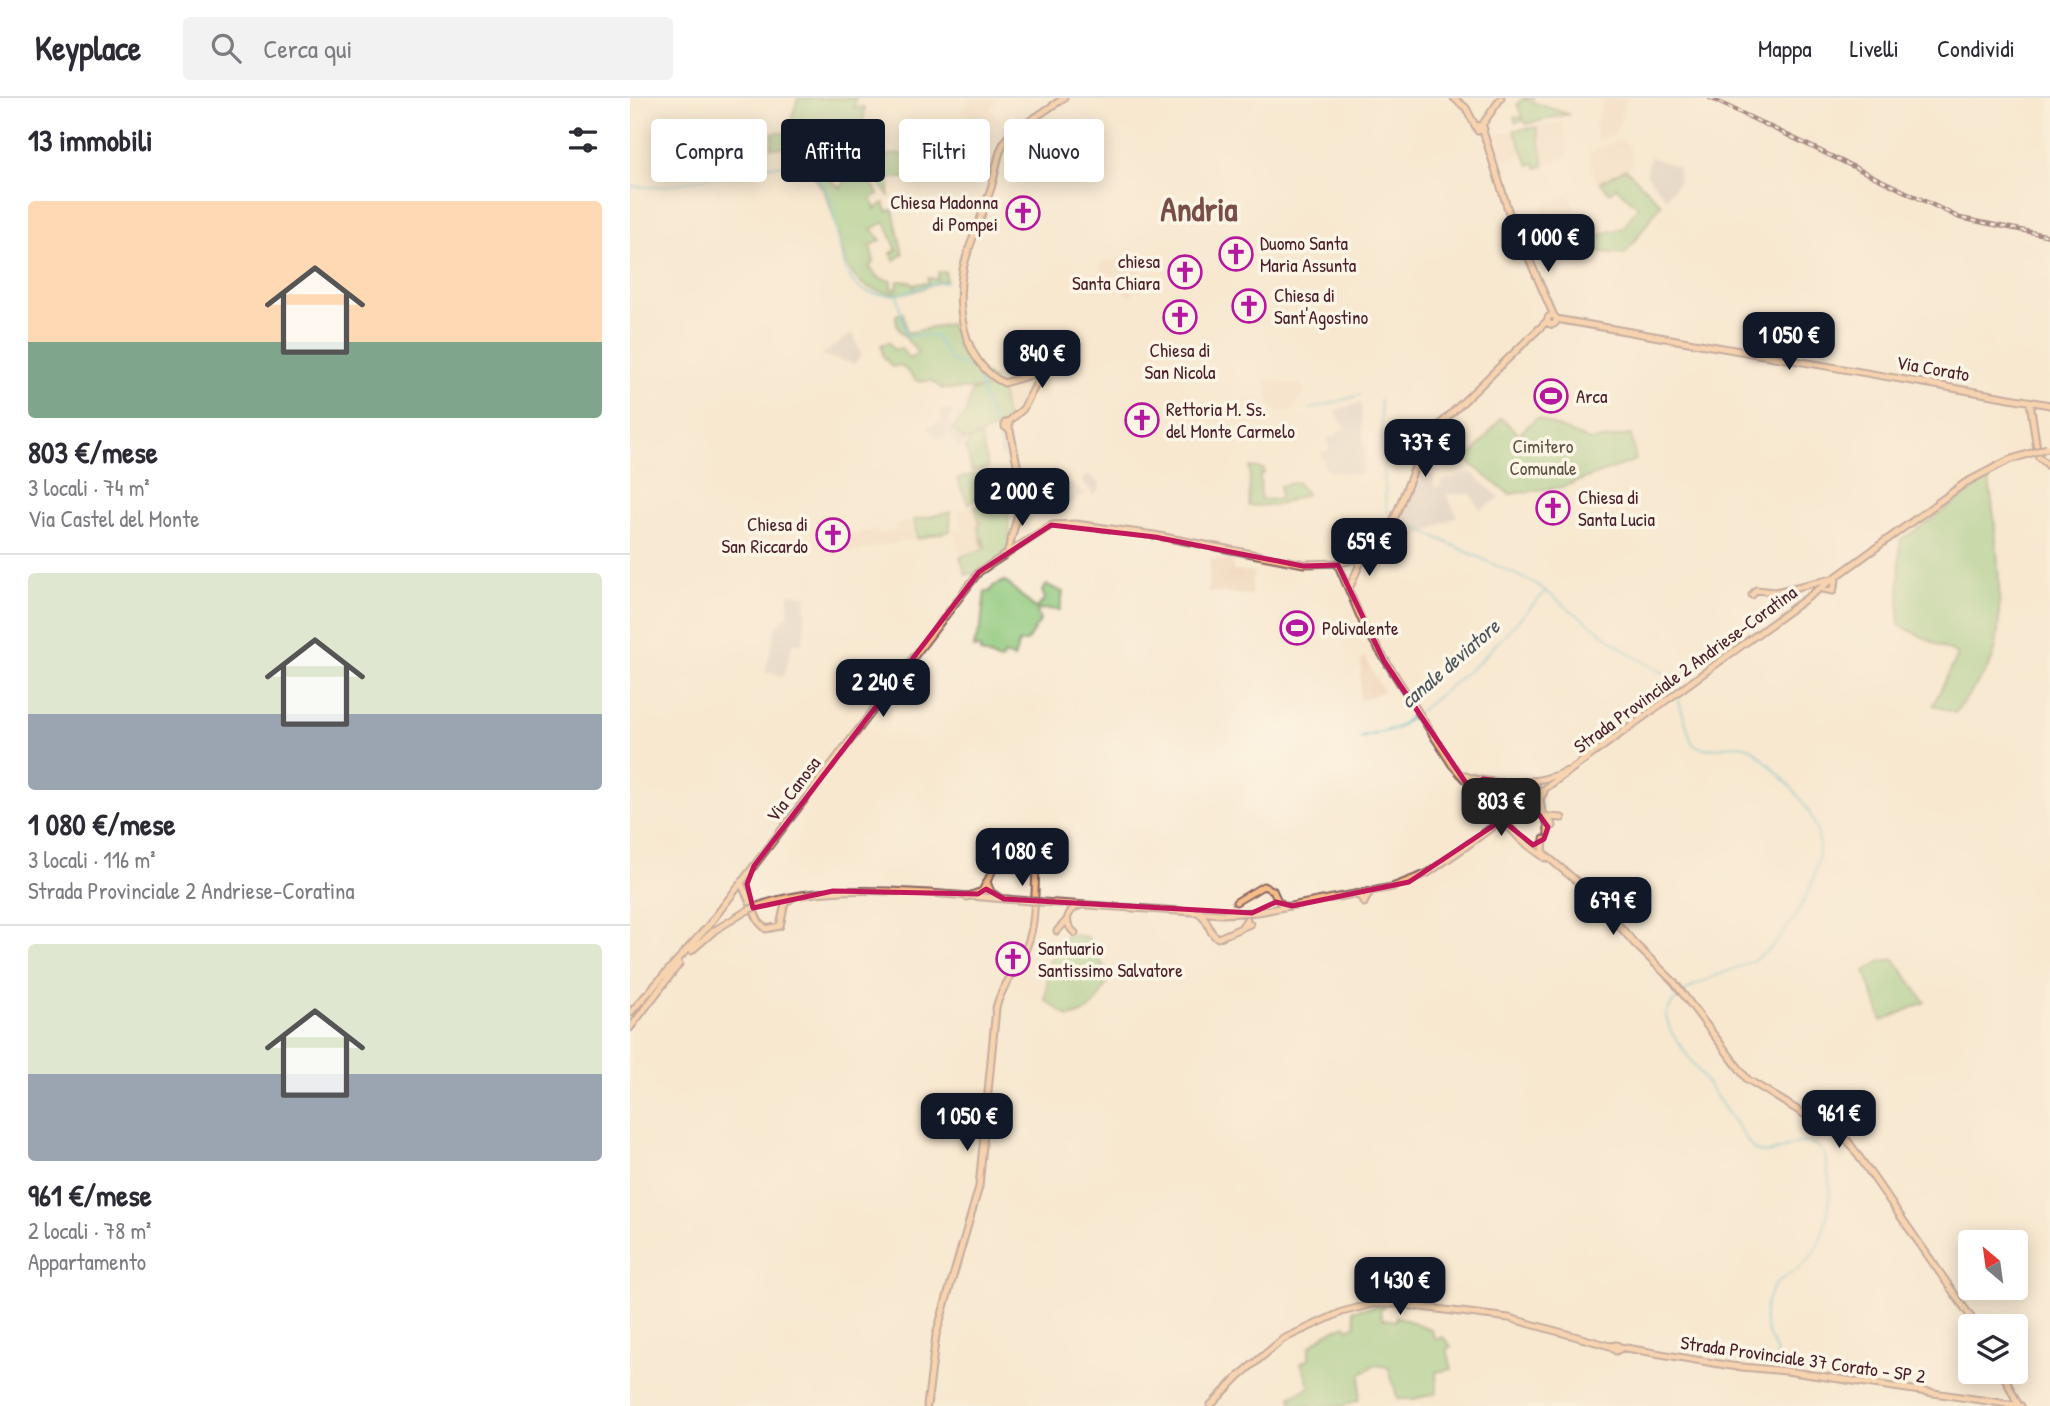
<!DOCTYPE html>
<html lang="it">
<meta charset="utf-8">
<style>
:root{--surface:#fff;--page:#f2f2f3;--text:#2b2b33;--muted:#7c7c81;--line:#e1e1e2;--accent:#111827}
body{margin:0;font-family:"Patrick Hand",sans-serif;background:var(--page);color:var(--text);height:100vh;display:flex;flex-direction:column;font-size:26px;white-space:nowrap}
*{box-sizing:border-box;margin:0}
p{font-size:23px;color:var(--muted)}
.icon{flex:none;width:38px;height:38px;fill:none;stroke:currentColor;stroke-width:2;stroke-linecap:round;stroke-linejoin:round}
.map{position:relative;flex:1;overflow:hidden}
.panel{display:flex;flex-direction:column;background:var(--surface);width:630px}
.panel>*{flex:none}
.banner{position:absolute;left:21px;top:21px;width:665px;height:63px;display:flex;gap:14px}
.needle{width:46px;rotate:331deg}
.tools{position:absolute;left:1328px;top:1132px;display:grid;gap:14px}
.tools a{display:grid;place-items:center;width:70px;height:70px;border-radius:7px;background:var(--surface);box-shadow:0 4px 18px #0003;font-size:35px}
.price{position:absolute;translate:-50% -60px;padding:0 16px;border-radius:14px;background:var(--accent);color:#fff;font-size:23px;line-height:46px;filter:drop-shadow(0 2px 4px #0008)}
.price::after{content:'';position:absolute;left:50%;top:42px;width:21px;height:16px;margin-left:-10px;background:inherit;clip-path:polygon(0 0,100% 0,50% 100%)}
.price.on{background:#222;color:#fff}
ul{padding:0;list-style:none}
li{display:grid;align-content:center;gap:14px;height:371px;padding:0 28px}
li+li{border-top:2px solid var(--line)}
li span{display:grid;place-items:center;height:217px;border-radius:7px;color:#555}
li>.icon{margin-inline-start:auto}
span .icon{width:126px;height:126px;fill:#fffc;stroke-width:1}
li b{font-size:30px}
h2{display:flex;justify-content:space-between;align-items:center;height:84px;padding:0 28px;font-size:30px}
.tag{padding:0 24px;border-radius:7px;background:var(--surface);box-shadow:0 4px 18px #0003;font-size:24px;line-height:63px}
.tag.on{background:var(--accent);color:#fff}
header{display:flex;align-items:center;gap:42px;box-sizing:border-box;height:98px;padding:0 35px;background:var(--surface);border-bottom:2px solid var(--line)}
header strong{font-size:33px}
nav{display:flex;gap:38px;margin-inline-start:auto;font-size:24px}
.search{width:490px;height:63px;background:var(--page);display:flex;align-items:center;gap:18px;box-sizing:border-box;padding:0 24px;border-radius:7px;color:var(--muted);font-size:26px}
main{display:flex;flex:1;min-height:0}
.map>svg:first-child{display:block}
.built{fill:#f0d6bc}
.industrial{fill:#cec2b9}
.green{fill:#8ec87d;stroke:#6c7454;stroke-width:2}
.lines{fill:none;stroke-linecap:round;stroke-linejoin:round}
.stream{stroke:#4cbac4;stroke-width:2}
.major-casing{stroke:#876565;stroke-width:9}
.major{stroke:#f7bd88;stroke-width:5}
.rail-casing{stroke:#4a1f2b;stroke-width:4.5}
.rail{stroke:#fcf5e5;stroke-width:2;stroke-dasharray:5;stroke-linecap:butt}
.major-bridge-casing{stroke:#876565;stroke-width:9;stroke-linecap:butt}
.major-bridge{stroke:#f7bd88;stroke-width:5}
.marked{fill:none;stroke:#c2185b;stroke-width:5;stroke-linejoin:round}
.labels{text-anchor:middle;stroke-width:7;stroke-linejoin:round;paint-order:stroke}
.poi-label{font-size:19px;fill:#4a1f2b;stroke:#fcf5e5;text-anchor:start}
.street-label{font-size:19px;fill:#4a1f2b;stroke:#fcf5e5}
.park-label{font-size:19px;fill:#5e5244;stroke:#fcf5e5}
.water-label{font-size:21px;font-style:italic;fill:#4b5561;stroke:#fcf5e5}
.town-label{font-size:33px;font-weight:bold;fill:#7a4e48;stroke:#fcf5e5}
</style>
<header>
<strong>Keyplace</strong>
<div class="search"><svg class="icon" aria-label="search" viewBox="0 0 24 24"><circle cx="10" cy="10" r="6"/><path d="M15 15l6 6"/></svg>Cerca qui</div>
<nav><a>Mappa</a><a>Livelli</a><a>Condividi</a></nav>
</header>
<main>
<section class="panel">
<h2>13 immobili<svg class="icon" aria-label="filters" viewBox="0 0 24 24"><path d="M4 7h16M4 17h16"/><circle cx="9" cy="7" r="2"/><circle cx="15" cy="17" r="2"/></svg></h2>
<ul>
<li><span style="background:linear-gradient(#ffd9b3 65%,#7fa58c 0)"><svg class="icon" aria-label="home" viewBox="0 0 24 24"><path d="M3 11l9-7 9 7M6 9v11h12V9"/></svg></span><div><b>803 €/mese</b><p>3 locali · 74 m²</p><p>Via Castel del Monte</p></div></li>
<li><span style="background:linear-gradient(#dfe7d0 65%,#9aa5b1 0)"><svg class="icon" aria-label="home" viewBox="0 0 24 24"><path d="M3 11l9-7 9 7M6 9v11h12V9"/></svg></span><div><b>1 080 €/mese</b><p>3 locali · 116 m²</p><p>Strada Provinciale 2 Andriese-Coratina</p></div></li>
<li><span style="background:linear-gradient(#dfe7d0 60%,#9aa5b1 0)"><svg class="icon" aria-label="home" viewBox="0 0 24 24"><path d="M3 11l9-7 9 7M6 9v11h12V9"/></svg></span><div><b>961 €/mese</b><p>2 locali · 78 m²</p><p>Appartamento</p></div></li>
</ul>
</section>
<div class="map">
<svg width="1420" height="1308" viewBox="0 0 1420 1308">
<rect width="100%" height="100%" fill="#fcf5e5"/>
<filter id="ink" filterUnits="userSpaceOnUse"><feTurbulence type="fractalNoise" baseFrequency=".0143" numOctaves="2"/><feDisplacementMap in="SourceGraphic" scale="14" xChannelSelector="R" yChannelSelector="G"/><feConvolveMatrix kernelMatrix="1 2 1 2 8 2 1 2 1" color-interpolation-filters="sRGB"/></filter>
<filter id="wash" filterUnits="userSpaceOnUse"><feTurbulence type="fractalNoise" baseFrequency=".00686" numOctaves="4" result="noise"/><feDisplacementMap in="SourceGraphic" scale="28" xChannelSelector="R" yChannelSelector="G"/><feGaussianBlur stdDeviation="1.57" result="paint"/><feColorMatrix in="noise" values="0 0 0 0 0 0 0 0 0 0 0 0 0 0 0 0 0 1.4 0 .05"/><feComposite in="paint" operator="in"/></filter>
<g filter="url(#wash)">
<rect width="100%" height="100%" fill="#f8e8d0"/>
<path class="built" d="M341 0 366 2 361 10 371 23 361 29 332 15Z
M975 0H997L984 39 978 38 967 43 966 26Z
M932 25 939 57 914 68 906 31 909 28Z
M893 31 900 53 863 66 857 38Z
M989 42 998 47 1003 67 966 85 958 55Z
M939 96 956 141 922 143 909 106 930 102Z
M507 157 511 173 501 198 494 196 495 188 486 186 485 177 472 174 470 165Z
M400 279 407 280 393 308 380 319 371 287Z
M635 281 672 288 674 297 669 298 661 315 648 314 641 308Z
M345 408 356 450 330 457 323 432 332 430 328 412Z
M280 423 284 441 218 455 214 439 247 431 249 437 265 433 264 427Z
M580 461 603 463V473L623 474 621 497 578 494Z
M735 559 753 593 729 604 732 560Z"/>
<path class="industrial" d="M1020 59 1048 69 1049 84 1036 100 1016 76Z
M223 235 231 257 224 266 191 257Z
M731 305 735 357 731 377 696 373 691 354 699 353 697 340 708 337V333L715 331 705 312Z
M311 312H322L320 330 335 343 334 348 329 349 318 336 309 342 298 329 311 323Z
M841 374 870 400 850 412 841 396H816L827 418 771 447 763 434 783 381 802 377 806 390 811 388 810 383Z
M457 377 469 385 470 391 461 399V392L439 407 427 397 433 383 440 388 442 385 455 396 460 392 452 383Z
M159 495 177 498 173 545H163L154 579 135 574 146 529 158 516Z"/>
<path class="green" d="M168 0H226L224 10 234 9V27L221 23 216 42 229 46 226 50 203 43 206 29 182 24 177 44H166L165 49 141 50 143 35H157Z
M893 0H904L896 2 938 16 896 26 894 22 885 25 884 19 893 20 887 7Z
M907 29 914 68 907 70 905 65 899 67 884 32Z
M280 56V80H260L259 98 246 80 242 85 248 96 241 101 245 111 254 105 257 113 263 112 273 156 264 162 261 155 267 152 255 124 241 131 251 142 240 148 244 164 239 169 249 180 261 183V191H267L268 183 282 184 285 190V186L298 185V180L308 181V174H316V182C303 185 288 194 275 195 188 199 226 118 178 72L190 76 211 90 229 58Z
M996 71 1031 106 995 156 962 153 964 138 993 130 1008 109 986 89 980 95 970 84Z
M273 215 277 235 320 226 329 251 336 250C340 262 352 278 364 281L365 287 355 291H312L302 283H287L271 267 262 269 253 258 251 247 259 244 264 252 271 250 279 261 288 255C278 240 265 234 266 217Z
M370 288 377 321 366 330 335 343 322 330 335 318 342 293Z
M871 320 889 336 907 320 960 343 1001 337 1006 362 932 389 879 396 837 363Z
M351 339 358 370 342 373 336 350 341 341Z
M620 369 634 371V376H630L631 402 650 401V388L667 384 677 396 647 407 619 408Z
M354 374 353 395 338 406 327 381Z
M1359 381C1365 423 1377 523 1362 562 1354 580 1336 599 1325 615L1303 607 1328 557 1269 527 1270 443Z
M350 407 369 409 378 415 380 441 376 455 347 474 336 477 330 459 356 450 353 439V450L348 427 350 426 345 408Z
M321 414 320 433 287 441 284 422Z
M375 483 406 511 415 501 412 493 417 487 433 494 430 512 410 511 407 514 410 523 396 544H389L384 560 374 557 370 563 350 554V550H343L351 528 355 493 360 494 363 488Z
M437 836 458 839 480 880C465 903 469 912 439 919L415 902 420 861Z
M1264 861 1295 904 1252 923 1235 873 1251 863Z
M755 1207 750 1213 753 1221 766 1223V1218L801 1231 805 1241 813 1239 821 1248 817 1251 822 1271 806 1274 807 1295 784 1301H768L758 1269 744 1267 731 1276 729 1302 713 1308H663L661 1298 680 1289 671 1265 679 1261V1250C691 1237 700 1233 716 1227L718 1231 726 1227 723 1212Z"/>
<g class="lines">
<path class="stream" d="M0 88C12 89 25 90 37 88 77 82 135 59 174 71 220 86 194 180 238 194 272 204 288 186 316 184
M267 197 276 238 305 237 320 262 347 273C353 293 355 313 367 330
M750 302 756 409 762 418
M681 311 730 297
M368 334 373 358
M767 421 906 486 1000 556 1035 576 1046 591
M1047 597 1062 645C1080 659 1101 641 1121 650 1145 672 1178 700 1187 733 1199 771 1160 838 1129 859 1104 875 1045 884 1036 918L1041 934 1124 1052C1144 1063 1166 1036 1186 1047 1196 1053 1196 1065 1198 1075 1203 1100 1195 1148 1174 1166 1155 1182 1144 1178 1136 1207 1129 1235 1150 1247 1149 1269
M790 613 849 564 915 494
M730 640 767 630 785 616"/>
</g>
</g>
<g filter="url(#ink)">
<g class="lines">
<defs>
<path id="major" d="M824 0 836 10 848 33 854 31 852 27 847 28
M852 27 871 0
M853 33 879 115 924 218
M917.5 222a4.5 4.5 0 1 1 9 0a4.5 4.5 0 1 1-9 0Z
M926 221 1420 307
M410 274 413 276 411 279 408 277Z
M408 275 374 285C331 264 323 201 336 160 343 137 353 116 360 93 367 74 366 53 379 37L434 0
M1400 304 1408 358 1420 369
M377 325 393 311 410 279
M377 456 387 420 390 381 380 332 375 329V325H379V330
M707 465 735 530 822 667 891 742 915 760
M719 491 732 461
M1193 491 1203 493 1206 483
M1122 497 1126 492 1145 494 1202 481
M830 676C860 689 908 687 937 673
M883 684 892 690 894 697 891 706
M892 690 898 694 904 693 906 687 902 683
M893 709C910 707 918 718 918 735
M912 714 910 701 914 694
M917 718 923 728
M876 719 1335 385 1379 362
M918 719 932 720
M914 741 913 755 962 796 1005 846 1044 884 1117 981 1218 1043 1347 1228
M357 784 361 794 370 800
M111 785 129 824 136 831 150 828 155 805 162 800
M725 797 731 799 734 805 739 795
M412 804 593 816 628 814 762 789 798 775 835 749
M606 804 633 788 643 792 648 803 655 808
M125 809C200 779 321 798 402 803
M570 816C580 822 577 835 588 840L620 826
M611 830 617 821
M427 833 437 822
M445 835C433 825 436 812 451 807
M61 853 85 832 120 811
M0 915 78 828 349 474 421 427 446 426 524 437 674 466 710 465 730 460 761 429 797 339 917 223
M0 930 49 866
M990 1249 1101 1268 1156 1273 1391 1308
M1372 1274 1389 1308
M297 1308 306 1237 349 1089 366 910C371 889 384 876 393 857 407 829 404 801 406 771L364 770 352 793 336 799
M580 1308 609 1278 653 1241 712 1214 742 1206H767L879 1220 980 1248 986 1253 990 1251 987 1247 980 1248"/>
</defs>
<use href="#major" class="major-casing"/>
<use href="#major" class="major"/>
<defs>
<path id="rail" d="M1080 0 1330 120 1420 138"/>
</defs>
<use href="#rail" class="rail-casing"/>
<use href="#rail" class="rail"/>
<defs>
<path id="major-bridge" d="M1379 362 1417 350
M835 749 876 719
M402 803 412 804
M120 811 125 809"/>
</defs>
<use href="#major-bridge" class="major-bridge-casing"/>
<use href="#major-bridge" class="major-bridge"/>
</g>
</g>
<path d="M0 0H1420V1308H0ZM421 427 525 439 673 468 708 467 754 563 840 691 853 681 886 685 918 729 914 741 903 747 872 722 779 784 662 808 646 804 622 815 374 801 356 791 348 796 203 793 123 810 117 786 124 768 349 474Z" fill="#f8e8d0" fill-opacity=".55" fill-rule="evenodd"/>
<path class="marked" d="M421 427 525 439 673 468 708 467 754 563 840 691 853 681 886 685 918 729 914 741 903 747 872 722 779 784 662 808 646 804 622 815 374 801 356 791 348 796 203 793 123 810 117 786 124 768 349 474Z"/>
<defs>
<symbol id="church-ring" viewBox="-11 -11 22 22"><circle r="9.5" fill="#fcf5e5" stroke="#b5179e" stroke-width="1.5"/><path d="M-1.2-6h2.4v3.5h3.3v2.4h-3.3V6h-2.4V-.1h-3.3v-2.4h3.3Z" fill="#b5179e"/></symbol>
<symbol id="stadium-ring" viewBox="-11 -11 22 22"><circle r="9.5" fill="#fcf5e5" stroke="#b5179e" stroke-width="1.5"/><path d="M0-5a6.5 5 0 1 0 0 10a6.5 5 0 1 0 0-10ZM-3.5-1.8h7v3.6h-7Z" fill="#b5179e"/></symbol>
</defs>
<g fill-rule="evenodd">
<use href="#church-ring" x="374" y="96" width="38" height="38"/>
<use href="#church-ring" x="587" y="137" width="38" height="38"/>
<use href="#church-ring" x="536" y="155" width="38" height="38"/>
<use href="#church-ring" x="600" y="189" width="38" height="38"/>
<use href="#church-ring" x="531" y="200" width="38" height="38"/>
<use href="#stadium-ring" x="902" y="279" width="38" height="38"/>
<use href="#church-ring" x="493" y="303" width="38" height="38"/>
<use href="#church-ring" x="904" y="391" width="38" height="38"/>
<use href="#church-ring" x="184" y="418" width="38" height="38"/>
<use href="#stadium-ring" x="648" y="511" width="38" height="38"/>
<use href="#church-ring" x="364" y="842" width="38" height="38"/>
</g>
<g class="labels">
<g class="poi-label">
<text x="368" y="111" text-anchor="end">Chiesa Madonna<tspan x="368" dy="22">di Pompei</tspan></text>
<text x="630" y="152">Duomo Santa<tspan x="630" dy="22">Maria Assunta</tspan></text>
<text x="530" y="170" text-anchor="end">chiesa<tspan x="530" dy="22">Santa Chiara</tspan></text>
<text x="644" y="204">Chiesa di<tspan x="644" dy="22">Sant'Agostino</tspan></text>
<text x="550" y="259" text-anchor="middle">Chiesa di<tspan x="550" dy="22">San Nicola</tspan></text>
<text x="946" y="305">Arca</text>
<text x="536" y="318">Rettoria M. Ss.<tspan x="536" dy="22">del Monte Carmelo</tspan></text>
<text x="948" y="406">Chiesa di<tspan x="948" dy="22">Santa Lucia</tspan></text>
<text x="178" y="433" text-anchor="end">Chiesa di<tspan x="178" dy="22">San Riccardo</tspan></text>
<text x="692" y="537">Polivalente</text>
<text x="408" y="857">Santuario<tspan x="408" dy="22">Santissimo Salvatore</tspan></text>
</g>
<g class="street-label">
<text transform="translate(1303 270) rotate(10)" y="7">Via Corato</text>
<text transform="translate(1055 571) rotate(-36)" y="7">Strada Provinciale 2 Andriese-Coratina</text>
<text transform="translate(163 691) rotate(-53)" y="7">Via Canosa</text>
<text transform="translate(1173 1261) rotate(8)" y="7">Strada Provinciale 37 Corato - SP 2</text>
</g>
<g class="park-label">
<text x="913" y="355">Cimitero<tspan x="913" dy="22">Comunale</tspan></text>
</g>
<g class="water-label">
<text transform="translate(820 566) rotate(-41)" y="7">canale deviatore</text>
</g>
<g class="town-label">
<text x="569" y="123">Andria</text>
</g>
</g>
</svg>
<div class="tools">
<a><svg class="needle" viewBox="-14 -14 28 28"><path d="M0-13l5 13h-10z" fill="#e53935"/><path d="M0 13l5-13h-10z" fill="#7c7c81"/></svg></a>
<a><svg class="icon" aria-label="layers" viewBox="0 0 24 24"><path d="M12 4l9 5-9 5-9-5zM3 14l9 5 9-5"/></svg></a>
</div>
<b class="price" style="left:918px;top:176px">1 000 €</b>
<b class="price" style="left:1159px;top:274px">1 050 €</b>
<b class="price" style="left:412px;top:292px">840 €</b>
<b class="price" style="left:795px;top:381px">737 €</b>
<b class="price" style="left:392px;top:430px">2 000 €</b>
<b class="price" style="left:739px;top:480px">659 €</b>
<b class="price" style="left:253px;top:621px">2 240 €</b>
<b class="price on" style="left:871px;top:740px">803 €</b>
<b class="price" style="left:392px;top:790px">1 080 €</b>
<b class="price" style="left:983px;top:839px">679 €</b>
<b class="price" style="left:1209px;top:1052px">961 €</b>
<b class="price" style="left:337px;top:1055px">1 050 €</b>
<b class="price" style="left:770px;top:1219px">1 430 €</b>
<div class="banner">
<a class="tag">Compra</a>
<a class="tag on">Affitta</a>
<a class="tag">Filtri</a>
<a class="tag">Nuovo</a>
</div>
</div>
</main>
